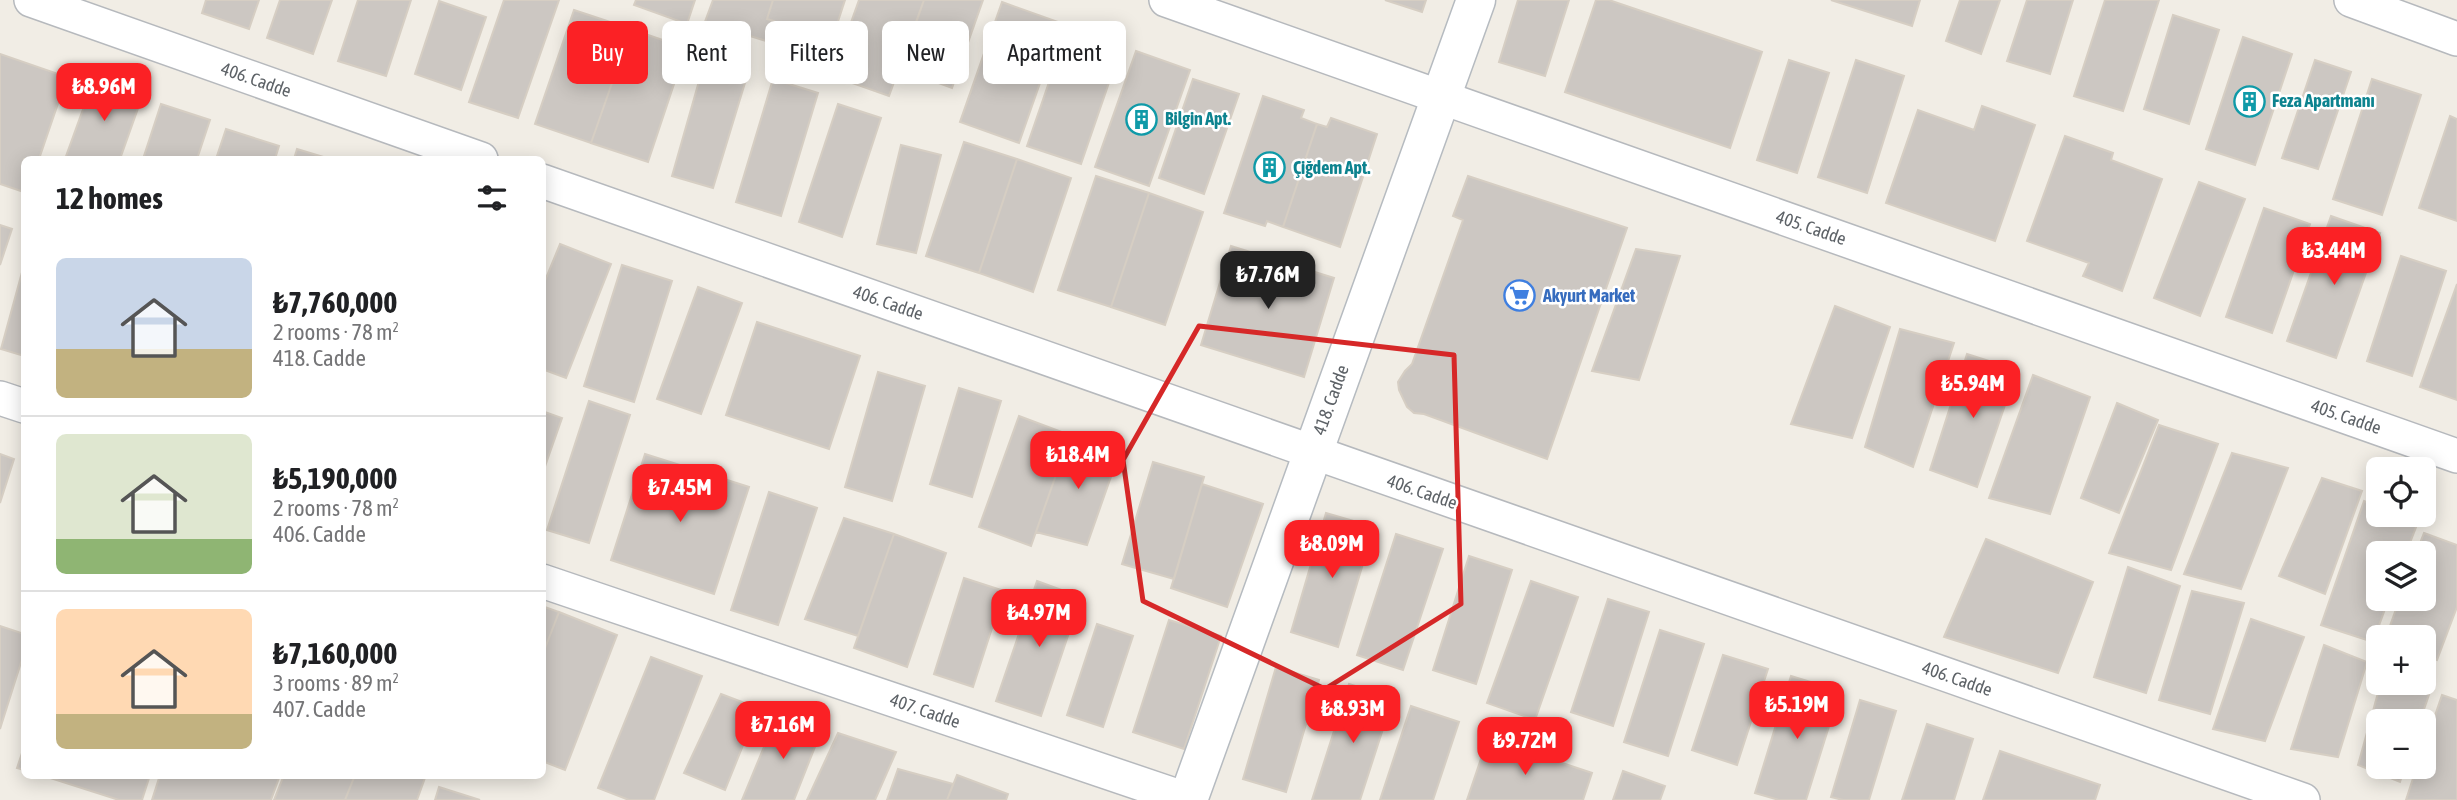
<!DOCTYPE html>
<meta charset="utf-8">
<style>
:root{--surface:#fff;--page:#f6f6f6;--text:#202124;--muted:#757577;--line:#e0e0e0;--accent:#fb2125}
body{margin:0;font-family:"Asap Condensed",sans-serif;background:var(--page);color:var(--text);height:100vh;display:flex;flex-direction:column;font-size:26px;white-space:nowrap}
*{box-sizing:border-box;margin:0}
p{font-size:23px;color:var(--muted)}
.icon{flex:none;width:38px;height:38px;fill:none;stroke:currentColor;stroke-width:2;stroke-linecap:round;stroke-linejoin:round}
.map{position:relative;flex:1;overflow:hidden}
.panel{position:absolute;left:21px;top:156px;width:525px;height:623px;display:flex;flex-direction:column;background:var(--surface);border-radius:10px;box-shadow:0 4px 18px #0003}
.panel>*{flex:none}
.guide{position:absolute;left:567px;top:21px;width:665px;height:63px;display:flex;gap:14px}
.controls{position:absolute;left:2366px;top:457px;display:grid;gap:14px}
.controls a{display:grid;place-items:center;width:70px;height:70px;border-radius:10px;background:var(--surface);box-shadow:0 4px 18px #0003;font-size:35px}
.price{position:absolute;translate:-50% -60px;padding:0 16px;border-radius:14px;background:var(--accent);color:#fff;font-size:23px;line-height:46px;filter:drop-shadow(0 2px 4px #0008)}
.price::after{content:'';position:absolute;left:50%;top:42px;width:21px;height:16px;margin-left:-10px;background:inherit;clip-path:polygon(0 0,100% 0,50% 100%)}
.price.active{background:#222;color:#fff}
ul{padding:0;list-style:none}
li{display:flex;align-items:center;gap:21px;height:175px;padding:0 35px}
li+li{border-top:2px solid var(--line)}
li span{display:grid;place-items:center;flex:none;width:196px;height:140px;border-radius:10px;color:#555}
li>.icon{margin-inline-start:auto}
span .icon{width:84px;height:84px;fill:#fffc;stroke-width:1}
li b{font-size:30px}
h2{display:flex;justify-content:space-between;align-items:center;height:84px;padding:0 35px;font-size:30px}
.tag{padding:0 24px;border-radius:10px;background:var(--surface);box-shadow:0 4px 18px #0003;font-size:24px;line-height:63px}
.tag.active{background:var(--accent);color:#fff}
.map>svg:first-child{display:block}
.building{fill:#ccc7c2;stroke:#d6cec3;stroke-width:2}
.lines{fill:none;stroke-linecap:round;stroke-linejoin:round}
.street-casing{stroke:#b6b9bd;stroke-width:36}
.secondary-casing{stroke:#b6bbc0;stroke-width:41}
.street{stroke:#fff;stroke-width:33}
.secondary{stroke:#fff;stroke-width:38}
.marked{fill:none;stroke:#d62828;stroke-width:5;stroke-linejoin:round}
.labels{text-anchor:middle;stroke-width:5;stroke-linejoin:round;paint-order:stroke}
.street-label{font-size:18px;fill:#5d6267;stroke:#fff}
.culture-label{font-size:18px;font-weight:bold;fill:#0d838f;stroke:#fff;text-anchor:start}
.shop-label{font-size:18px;font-weight:bold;fill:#366cbe;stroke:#fff;text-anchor:start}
</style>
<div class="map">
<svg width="2457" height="800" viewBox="0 0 2457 800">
<rect width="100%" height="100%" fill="#f1ede5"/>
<path class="building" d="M206 0H259L249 29 202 13Z
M280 0H332L313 54 267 38Z
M358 0H411L386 76 338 61Z
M504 0H559L518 118 469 102Z
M636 0H695L687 24 634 5Z
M713 0H773L767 19 774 21 766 41 747 35 744 44 702 30Z
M773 0H845L825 61 766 41 774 21 767 19Z
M859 0H924L889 96 832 76Z
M924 0H983L952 88 900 69Z
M1385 0H1426L1422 12Z
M1518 0H1569L1545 76 1499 62Z
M1596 0H1609L1762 52 1730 148 1565 92Z
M1831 0H1920L1912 26Z
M1960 0H2000L1981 54 1946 41Z
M2027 0H2073L2050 74 2007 61Z
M2105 0H2159L2123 111 2074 96Z
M439 1 486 17 461 90 415 74Z
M1002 2 1061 23 1019 143 960 122Z
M574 10 631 29 591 143 535 124Z
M2173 15 2219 30 2189 124 2144 109Z
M1068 27 1122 45 1081 164 1027 146Z
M631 29 686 48 648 162 591 143Z
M2243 37 2292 54 2255 165 2206 149Z
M1136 51 1190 70 1149 186 1095 167Z
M0 54 67 77 39 159H24V192L0 184Z
M705 60 748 73 713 188 672 176Z
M1789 60 1829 73 1797 173 1757 160Z
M1856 60 1904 76 1867 193 1818 177Z
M2315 60 2351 72 2318 169 2282 158Z
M94 79 142 97 120 159H65Z
M773 79 818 93 781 216 736 202Z
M1193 79 1239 94 1204 194 1159 178Z
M2372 79 2421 95 2382 215 2333 199Z
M1263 96 1304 110 1301 118 1317 124 1283 227 1267 221 1265 226 1224 213Z
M161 104 210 120 197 159H143Z
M838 104 881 118 842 237 799 222Z
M1982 106 2035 125 1995 241 1886 203 1918 110 1974 130Z
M2450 116 2457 119V221L2419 208Z
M1331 118 1377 134 1340 247 1283 227 1317 124 1327 127Z
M226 129 279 146 275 159H216Z
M2065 136 2113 153 2111 160 2162 179 2122 291 2083 276 2089 263 2027 241Z
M964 142 1017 159 979 273 926 256Z
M901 145 941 155 916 253 877 244Z
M297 149 330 159H294Z
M1017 159 1071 178 1033 292 979 273Z
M1096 176 1149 193 1111 307 1058 290Z
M1468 176 1627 228 1547 459 1424 414 1414 413 1407 407 1399 390 1398 382 1405 371 1412 364 1463 220 1453 216Z
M2199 182 2245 199 2200 316 2154 298Z
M1149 193 1203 212 1165 325 1111 307Z
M2264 208 2310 224 2272 333 2226 317Z
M2331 216 2380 233 2336 358 2287 341Z
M0 225 12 229 0 265Z
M560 244 611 264 566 378 542 369V288Z
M1231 246 1334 278 1304 377 1201 345Z
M1636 249 1680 256 1639 380 1592 371Z
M2401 256 2446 271 2412 376 2367 361Z
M24 265V356L1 349Z
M622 265 672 281 634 402 584 386Z
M2457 284V400L2420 387Z
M698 287 742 303 701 414 657 399Z
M1835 306 1890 327 1852 438 1791 424Z
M757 322 860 356 829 449 726 415Z
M1900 329 1954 343 1913 467 1865 447Z
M1967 354 2017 370 1977 487 1930 470Z
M878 372 925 386 892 501 845 487Z
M2033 375 2090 397 2050 514 1989 498Z
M959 388 1001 401 972 497 930 484Z
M589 401 630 415 589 543 547 530Z
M2117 403 2158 420 2119 513 2081 498Z
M542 411 562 418 542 475Z
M1019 416 1070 435 1031 546 979 527Z
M2159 425 2218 444 2171 570 2109 553Z
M1070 435 1120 451 1087 545 1036 532Z
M2232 453 2288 468 2241 589 2184 574Z
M0 454 14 459 0 503Z
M645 454 749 487 714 594 611 560Z
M1153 462 1204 477 1174 579 1122 564Z
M2322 478 2362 491 2325 594 2279 576Z
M1202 484 1263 504 1227 607 1171 588Z
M769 492 817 508 778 625 731 610Z
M2364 501 2378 507V514H2398L2418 522 2406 553H2378V598H2389L2373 642 2321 625Z
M1326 513 1374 527 1338 647 1291 632Z
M844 518 894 534 858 636 805 619Z
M2424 533 2457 545V607L2437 660 2424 656V637H2386L2400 598H2424V553H2416Z
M894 534 946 553 907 667 854 648Z
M1396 534 1443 549 1403 670 1357 655Z
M1986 539 2093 582 2058 673 1944 637Z
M1469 556 1512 570 1476 684 1433 670Z
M2128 567 2180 586 2146 693 2094 677Z
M964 578 1004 591 973 687 934 674Z
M1037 581 1081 597 1041 716 996 701Z
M1531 581 1578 597 1535 720 1487 703Z
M2192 591 2244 603 2210 714 2159 700Z
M1608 599 1649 612 1613 726 1571 712Z
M542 606 559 612 542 656Z
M559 612 617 635 565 770 542 761V656Z
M2251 619 2304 637 2265 741 2213 729Z
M1169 620 1221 636 1184 749 1133 732Z
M1097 624 1133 636 1103 727 1067 715Z
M0 626 24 634V653L0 729Z
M1660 630 1704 644 1668 756 1624 742Z
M2324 645 2367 662 2338 757 2291 749Z
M1723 655 1768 669 1737 765 1692 750Z
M651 657 702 676 654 800H629L598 788Z
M1276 667 1319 680 1286 792 1243 779Z
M1791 676 1840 691 1806 800H1779L1755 793Z
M2424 679 2433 683 2420 721H2378V766H2405L2400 782 2358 765 2381 682H2424Z
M1349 684 1393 698 1360 800H1312Z
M721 694 758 708 725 790 684 773Z
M2442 695 2457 700V800H2406L2417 766H2424V748Z
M1860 700 1896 711 1869 800H1843L1831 797Z
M1411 706 1459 722 1433 800H1380Z
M778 713 822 729 794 800H742Z
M1927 724 1973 739 1954 800H1902Z
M838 733 896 752 875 800H807Z
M1488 738 1592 773 1583 800H1467Z
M24 747V770L17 768Z
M2000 751 2100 785 2095 800H1983Z
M898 769 953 784 947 800H887Z
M1623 771 1665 786 1660 800H1613Z
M41 775H150L142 800H119Z
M160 775H280L271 800H152Z
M284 775H355L345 800H274Z
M355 775H426L417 800H345Z
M957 775 1008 794 1006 800H947Z
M439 787 480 800H435Z"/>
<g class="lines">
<defs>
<path id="street" d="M31 0 481 159
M1166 0 2457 456
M2351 0 2457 39
M542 181 2303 800
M0 398 24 406
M542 581 1189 800"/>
<path id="secondary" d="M1188 800 1476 0"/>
</defs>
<use href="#street" class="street-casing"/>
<use href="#secondary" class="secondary-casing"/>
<use href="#street" class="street"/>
<use href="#secondary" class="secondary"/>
</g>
<path class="marked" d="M1199 326 1454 355 1461 604 1325 689 1143 601 1123 460Z"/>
<defs>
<symbol id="building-ring" viewBox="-11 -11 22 22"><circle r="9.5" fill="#fff" stroke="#0f9aa8" stroke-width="1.5"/><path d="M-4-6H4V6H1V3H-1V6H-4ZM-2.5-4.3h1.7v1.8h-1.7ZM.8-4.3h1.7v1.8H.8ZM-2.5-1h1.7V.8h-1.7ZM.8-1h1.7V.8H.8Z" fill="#0f9aa8"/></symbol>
<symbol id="supermarket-ring" viewBox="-11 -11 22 22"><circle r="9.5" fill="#fff" stroke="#3f7fe0" stroke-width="1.5"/><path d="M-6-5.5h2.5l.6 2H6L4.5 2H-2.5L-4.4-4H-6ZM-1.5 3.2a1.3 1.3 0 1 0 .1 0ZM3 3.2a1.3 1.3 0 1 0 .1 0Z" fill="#3f7fe0"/></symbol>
</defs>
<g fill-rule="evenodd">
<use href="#building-ring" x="2232" y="84" width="35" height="35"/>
<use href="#building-ring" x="1124" y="102" width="35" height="35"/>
<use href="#building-ring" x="1252" y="150" width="35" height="35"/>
<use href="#supermarket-ring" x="1502" y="278" width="35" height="35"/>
</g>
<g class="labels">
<g class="street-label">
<text transform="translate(256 80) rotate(19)" y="6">406. Cadde</text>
<text transform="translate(1811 228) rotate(19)" y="6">405. Cadde</text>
<text transform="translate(888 303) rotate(19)" y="6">406. Cadde</text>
<text transform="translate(1331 400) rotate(-70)" y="6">418. Cadde</text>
<text transform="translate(2346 417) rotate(19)" y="6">405. Cadde</text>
<text transform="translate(1422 492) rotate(19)" y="6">406. Cadde</text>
<text transform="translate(1957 679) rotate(19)" y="6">406. Cadde</text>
<text transform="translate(925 711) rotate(19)" y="6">407. Cadde</text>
</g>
<g class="culture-label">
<text x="2272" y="107">Feza Apartmanı</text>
<text x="1165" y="125">Bilgin Apt.</text>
<text x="1293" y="174">Çiğdem Apt.</text>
</g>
<g class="shop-label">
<text x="1543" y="302">Akyurt Market</text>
</g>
</g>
</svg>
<div class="controls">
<a><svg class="icon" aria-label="locate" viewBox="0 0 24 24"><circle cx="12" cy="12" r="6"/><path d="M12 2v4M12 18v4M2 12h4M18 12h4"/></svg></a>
<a><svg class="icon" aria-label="layers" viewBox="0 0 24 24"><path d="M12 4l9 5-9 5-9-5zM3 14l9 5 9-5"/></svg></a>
<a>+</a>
<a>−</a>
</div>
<b class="price" style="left:104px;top:123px">₺8.96M</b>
<b class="price" style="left:2334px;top:287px">₺3.44M</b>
<b class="price active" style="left:1268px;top:311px">₺7.76M</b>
<b class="price" style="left:1973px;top:420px">₺5.94M</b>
<b class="price" style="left:1078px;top:491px">₺18.4M</b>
<b class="price" style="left:680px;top:524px">₺7.45M</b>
<b class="price" style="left:1332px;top:580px">₺8.09M</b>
<b class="price" style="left:1039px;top:649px">₺4.97M</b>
<b class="price" style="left:1797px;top:741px">₺5.19M</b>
<b class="price" style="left:1353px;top:745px">₺8.93M</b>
<b class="price" style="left:783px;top:761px">₺7.16M</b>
<b class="price" style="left:1525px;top:777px">₺9.72M</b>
<div class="guide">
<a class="tag active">Buy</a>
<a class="tag">Rent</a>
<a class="tag">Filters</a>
<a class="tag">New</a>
<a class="tag">Apartment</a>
</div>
<section class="panel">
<h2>12 homes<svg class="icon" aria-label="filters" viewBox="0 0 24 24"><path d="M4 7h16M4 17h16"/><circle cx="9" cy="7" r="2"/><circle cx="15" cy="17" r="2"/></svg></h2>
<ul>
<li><span style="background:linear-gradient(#c9d6e8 65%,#c2b280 0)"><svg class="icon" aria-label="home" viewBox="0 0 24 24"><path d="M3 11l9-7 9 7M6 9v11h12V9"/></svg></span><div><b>₺7,760,000</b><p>2 rooms · 78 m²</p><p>418. Cadde</p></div></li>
<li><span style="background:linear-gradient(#dfe7d0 75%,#8fb573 0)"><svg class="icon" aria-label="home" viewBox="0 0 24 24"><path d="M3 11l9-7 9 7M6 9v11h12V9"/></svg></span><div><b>₺5,190,000</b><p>2 rooms · 78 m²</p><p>406. Cadde</p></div></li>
<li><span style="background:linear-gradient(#ffd9b3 75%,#c2b280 0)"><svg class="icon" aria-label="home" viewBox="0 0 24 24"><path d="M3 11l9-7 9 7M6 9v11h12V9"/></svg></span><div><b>₺7,160,000</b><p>3 rooms · 89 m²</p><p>407. Cadde</p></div></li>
</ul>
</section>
</div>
